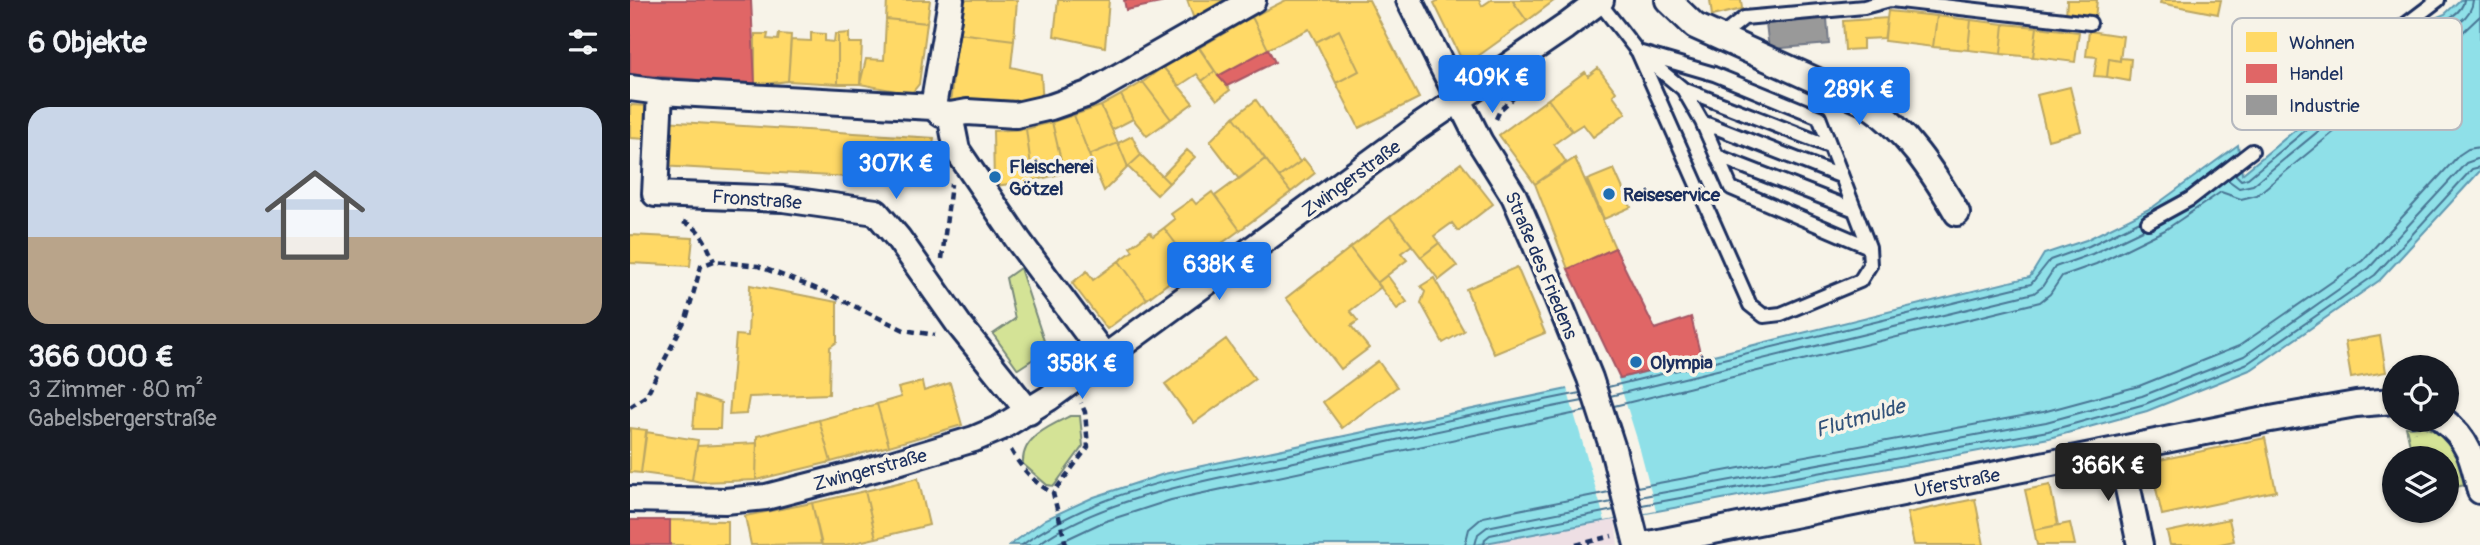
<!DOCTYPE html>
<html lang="de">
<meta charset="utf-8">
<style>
:root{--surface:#171b24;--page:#242831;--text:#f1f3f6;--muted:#9ea1a6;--line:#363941;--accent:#1a73e8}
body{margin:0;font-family:Pangolin,sans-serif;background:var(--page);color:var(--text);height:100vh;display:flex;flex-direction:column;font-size:26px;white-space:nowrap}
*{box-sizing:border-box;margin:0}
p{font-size:23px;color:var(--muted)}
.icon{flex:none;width:38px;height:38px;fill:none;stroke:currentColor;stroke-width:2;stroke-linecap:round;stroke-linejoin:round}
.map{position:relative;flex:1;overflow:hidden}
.drawer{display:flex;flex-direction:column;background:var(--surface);width:630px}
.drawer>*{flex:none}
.fabs{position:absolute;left:1752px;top:355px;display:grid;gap:14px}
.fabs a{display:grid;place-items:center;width:77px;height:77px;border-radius:50%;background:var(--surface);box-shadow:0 2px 5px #0004;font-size:35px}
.price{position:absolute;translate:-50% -60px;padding:0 16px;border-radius:7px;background:var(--accent);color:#fff;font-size:23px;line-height:46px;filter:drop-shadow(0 2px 4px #0008)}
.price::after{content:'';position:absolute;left:50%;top:42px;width:21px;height:16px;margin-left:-10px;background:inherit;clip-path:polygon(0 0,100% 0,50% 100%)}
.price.selected{background:#222;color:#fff}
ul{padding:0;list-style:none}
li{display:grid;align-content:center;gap:14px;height:371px;padding:0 28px}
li+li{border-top:2px solid var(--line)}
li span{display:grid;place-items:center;height:217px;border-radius:21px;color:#555}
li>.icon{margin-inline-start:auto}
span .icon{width:126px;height:126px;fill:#fffc;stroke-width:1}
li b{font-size:30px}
h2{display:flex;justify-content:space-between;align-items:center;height:84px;padding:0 28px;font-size:30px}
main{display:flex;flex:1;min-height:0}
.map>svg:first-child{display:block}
.built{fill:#eedfe4}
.green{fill:#d4e396;stroke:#78897a;stroke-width:2}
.water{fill:#8fe0e8;stroke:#6199b1;stroke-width:2}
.pier{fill:#f7f3e8}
.homes{fill:#ffd966;stroke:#bba664;stroke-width:2}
.shops{fill:#e06666;stroke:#a55664;stroke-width:2}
.industry{fill:#999;stroke:#737987;stroke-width:2}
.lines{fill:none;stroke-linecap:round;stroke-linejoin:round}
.shore{stroke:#497695;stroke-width:2}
.lane-casing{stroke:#1b2f5e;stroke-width:18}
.street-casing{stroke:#1b2f5e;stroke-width:30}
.path{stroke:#1b2f5e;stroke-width:4.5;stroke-dasharray:7 5;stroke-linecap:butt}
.lane{stroke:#f7f3e8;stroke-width:12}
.street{stroke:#f7f3e8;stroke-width:24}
.poi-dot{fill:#1f6fb2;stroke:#f7f3e8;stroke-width:2.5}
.labels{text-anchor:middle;stroke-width:7;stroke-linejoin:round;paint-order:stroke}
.poi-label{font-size:19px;font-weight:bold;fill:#1b2f5e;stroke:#f7f3e8;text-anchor:start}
.street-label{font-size:19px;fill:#1b2f5e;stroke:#f7f3e8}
.water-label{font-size:21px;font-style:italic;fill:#32527a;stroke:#f7f3e8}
.key{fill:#f7f3e8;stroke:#b5b8bf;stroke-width:2}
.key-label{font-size:19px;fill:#1b2f5e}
</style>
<main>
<section class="drawer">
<h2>6 Objekte<svg class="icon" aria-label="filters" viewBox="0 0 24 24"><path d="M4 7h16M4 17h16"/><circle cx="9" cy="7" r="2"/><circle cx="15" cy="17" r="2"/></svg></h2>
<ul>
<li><span style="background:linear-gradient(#c9d6e8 60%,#b9a48a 0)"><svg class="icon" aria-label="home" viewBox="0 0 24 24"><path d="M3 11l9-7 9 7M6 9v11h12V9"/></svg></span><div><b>366 000 €</b><p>3 Zimmer · 80 m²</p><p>Gabelsbergerstraße</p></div></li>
</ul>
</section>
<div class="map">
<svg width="1850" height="545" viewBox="0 0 1850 545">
<rect width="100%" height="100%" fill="#f7f3e8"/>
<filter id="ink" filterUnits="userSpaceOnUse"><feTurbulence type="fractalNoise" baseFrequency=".0143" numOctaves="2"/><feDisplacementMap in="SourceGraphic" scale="14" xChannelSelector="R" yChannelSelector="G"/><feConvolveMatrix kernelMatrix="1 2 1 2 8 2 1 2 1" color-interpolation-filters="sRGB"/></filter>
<g filter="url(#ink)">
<path class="built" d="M985 517 988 545H845L934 527Z"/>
<path class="green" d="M390 268 417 350 388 369 363 334 385 319 376 278Z
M440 416H450L453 446 424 486 417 485 393 464C391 438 419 426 440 416Z
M1793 426C1831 441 1827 449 1835 485L1817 489 1816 458H1783L1776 427Z"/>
<path class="water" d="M1830 0H1850V171L1750 280 1622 369 1517 411 1419 438 845 545H380L416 519 464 497 534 474 990 378 1400 277 1414 254 1456 240 1523 207 1608 145 1612 174 1797 21 1815 14Z"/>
<path class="pier" d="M987 375 1008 442 1026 511 975 521 936 385Z"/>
<path class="homes" d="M257 0H300L297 23 256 19Z
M332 0H387L384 40 328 33Z
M428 0H479L475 47 424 36Z
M557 0H599L565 22Z
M656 0H739L789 98 729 128 706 83 729 71 709 30 686 42 679 29 638 49 622 17Z
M809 0H849L852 6 861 0H882L897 21 844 59 830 56 804 3Z
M882 0H925L897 21Z
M1080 0H1111L1112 9 1082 16Z
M1437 0H1467L1465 18 1436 16Z
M1531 0H1591L1588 14 1530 3Z
M1258 11 1307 16 1303 47 1254 41Z
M1307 16 1341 20 1338 50 1303 47Z
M622 17 638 49 588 76 569 48Z
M1257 18 1255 38 1233 39V49L1215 50 1213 21Z
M256 19 297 23 289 84 281 94 230 84 236 59 254 60Z
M1341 20 1374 24 1371 54 1338 50Z
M1374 24 1407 27 1403 57 1371 54Z
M1407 27 1449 32 1445 62 1403 57Z
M709 30 729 71 706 83 686 42Z
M1459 31 1493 36 1490 61 1479 59 1477 77 1464 76 1467 57 1456 56Z
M181 33 195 34V41L204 42 205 34H208V84L158 81 161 40 181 41Z
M219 33V43H232L230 84H208V34Z
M328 33 384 40 381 67 411 74 413 106 320 105Z
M125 34H138L137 39 148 40 149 34 161 35 158 81 125 85Z
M567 44 585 71 572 81 567 74 549 86 533 67Z
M1490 58 1501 59 1499 81 1477 77 1479 59 1490 61Z
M533 67 563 103 541 119 513 82Z
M968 68 986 92 983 95 996 113 963 137 953 124 942 131 918 99 955 72 958 76Z
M585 71 600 90 587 100 572 81Z
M513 82 541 119 517 136 503 119 491 95Z
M1440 87 1451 131 1418 140 1407 95Z
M491 95 503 119 482 130 471 106Z
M918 99 942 131 924 144 936 162 905 184 869 135Z
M626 100 670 162 649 177 604 117Z
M0 105 21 106 16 139 0 138Z
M471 106 488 143 459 155 444 115Z
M444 115 463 165 434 173 422 122Z
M604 117 635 159 609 179 580 141Z
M33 121 304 138 303 147 313 159 286 181 30 166Z
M422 122 434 173 403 181 396 129Z
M396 129 403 181 364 186 363 131Z
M502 136 511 155 498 167 488 143Z
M488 143 498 167 474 191 459 155Z
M557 150 565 157 539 183 532 176Z
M511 155 539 183 527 195 498 167Z
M945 158 985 248 938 269 905 184Z
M635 159 661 192 610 230 585 196Z
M674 159 685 173 661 192 649 177Z
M831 163 863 204 828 231 822 223 804 236 809 243 791 257 760 217Z
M984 169 1001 207 974 219 957 180Z
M582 192 610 230 562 265 534 228 545 219 541 214 562 199 566 204Z
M760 217 782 245 771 253 777 260 747 283 720 248Z
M534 228 562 265 517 299 489 261 503 251 500 247 520 232 523 236Z
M0 235 63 238 60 266 0 263Z
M809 243 827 266 809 280 791 257Z
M720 248 751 287 720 311 728 321 721 326 739 348 711 369 656 298Z
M489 261 517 299 477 329 442 283 457 271 463 280Z
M887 267 915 333 864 354 836 289Z
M757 275 777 302 767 309 747 283Z
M804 278 834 331 813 343 791 303 795 292 791 286Z
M120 285 207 302V342L200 347 199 394 119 397 116 414 99 415 106 335 118 336Z
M1750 336 1756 372 1721 378 1715 342Z
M596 339 625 379 564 423 535 384Z
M748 361 767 387 712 428 693 402Z
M292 382 294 391 320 383 332 425 259 446 247 404 271 397 268 388Z
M66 395 91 403 90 429H63Z
M247 404 259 446 201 462 189 420Z
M189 420 201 462 126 480 127 436Z
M0 428 17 430 11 473 0 472Z
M16 432 68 440 62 480 11 473Z
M1635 438 1646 491 1532 515 1520 462Z
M127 443 126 480 70 482 62 480 67 446Z
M288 478 299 525 246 538 235 491Z
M1420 485 1428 525 1404 530 1395 490Z
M235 491 246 538 215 545H192L182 503Z
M1345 499 1354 545H1284L1277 513Z
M182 503 191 544 121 545 115 516Z
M1599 519 1604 541 1586 545H1540L1537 532Z
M40 520 98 521V545H40Z
M1440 523 1445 545H1407L1404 530Z"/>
<path class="shops" d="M0 0H121L125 85 0 74Z
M494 0H528L531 3 496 10Z
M638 49 645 62 597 86 588 76Z
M985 248 1025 329 1061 317 1071 357 990 378 938 269Z
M0 520H40V545H0Z"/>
<path class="industry" d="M1197 18 1199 44 1139 49 1136 23Z"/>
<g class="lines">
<path class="shore" d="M1605 174 1611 180 1618 178 1800 27C1813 21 1832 15 1834 0
M1598 180 1609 188 1623 185 1805 35C1821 28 1842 19 1843 0
M978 387 1401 284 1420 260 1459 246 1510 221
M980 396 1404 293 1412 287 1425 267 1462 254 1514 229
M984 406 1410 302 1420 294 1432 276 1466 264 1535 230 1591 192 1611 199 1627 195 1811 44 1831 34 1850 16
M1007 487 1413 412 1509 386 1609 346 1732 261 1829 155 1838 149 1850 147
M1009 497 1416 422 1512 396 1614 356 1739 268 1836 163 1850 158
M1012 505 1418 431 1515 404 1618 363 1745 275 1842 169 1850 167
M392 545C477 483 588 470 689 448 776 430 863 410 950 393
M407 545C477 493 598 477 683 458 773 439 863 418 953 401
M424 545 473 522 541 500 956 411
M835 545 839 529 853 517 979 492
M845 545 848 534 857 527 982 502
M854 545 855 539 860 535 984 510"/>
<defs>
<path id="lane" d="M1261 0 1460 23
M969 2 1008 52 1053 89 1199 146
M1090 37 1114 18 1234 7 1260 0
M1008 52 1084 74 1189 117 1239 247 1240 265 1230 281 1151 314 1134 316 1120 305Z
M1053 89 1072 122 1101 188 1239 247
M1655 116 1808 0
M1072 122 1210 176
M1087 156 1225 210
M1518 222 1560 199 1622 151"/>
<path id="street" d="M321 0 303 107 311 114 320 115 337 112 386 115 421 107 458 94 623 0
M779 0 850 142 884 196 906 246 960 378 983 449 1007 545
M1038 0 1065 26 1236 103C1276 130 1303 172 1327 213
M0 88 30 92 303 107
M30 92 25 194 153 199 246 212 268 238 330 326 399 412
M320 115 327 150 388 240 475 357
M1813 420C1839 440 1843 460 1850 491
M1490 451 1510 545
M0 499 95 501 136 497 244 469 344 439 370 428 419 398 790 126 935 27 971 0
M1014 545 1635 420 1726 404 1764 401"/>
</defs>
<use href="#lane" class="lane-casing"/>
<use href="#street" class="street-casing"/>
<path class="path" d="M866 119 870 110 889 93
M53 222C72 228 76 244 84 261
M312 259 321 184
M0 407 16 396 57 316 71 266 84 261 128 266 195 292 274 330 305 335
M1782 420 1784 432
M381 450C391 468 405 484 423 493
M436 545 423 493 458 447 455 412 451 403
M946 545 982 536"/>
<use href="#lane" class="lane"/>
<use href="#street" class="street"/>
</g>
</g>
<g class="poi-dot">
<circle cx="365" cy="177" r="7"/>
<circle cx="979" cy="194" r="7"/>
<circle cx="1006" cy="362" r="7"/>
</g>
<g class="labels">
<g class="poi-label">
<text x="379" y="173">Fleischerei<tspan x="379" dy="22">Götzel</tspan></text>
<text x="993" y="201">Reiseservice</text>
<text x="1020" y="369">Olympia</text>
</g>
<g class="street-label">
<text transform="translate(721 178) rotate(-36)" y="7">Zwingerstraße</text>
<text transform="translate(127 199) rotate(4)" y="7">Fronstraße</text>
<text transform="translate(912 265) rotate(67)" y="7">Straße des Friedens</text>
<text transform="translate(240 469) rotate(-15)" y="7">Zwingerstraße</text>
<text transform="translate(1327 482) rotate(-11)" y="7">Uferstraße</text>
</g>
<g class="water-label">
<text transform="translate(1230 418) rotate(-16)" y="7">Flutmulde</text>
</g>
</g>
<rect x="1602" y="18" width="230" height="112" rx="10" class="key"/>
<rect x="1616" y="32" width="31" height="20" fill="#ffd966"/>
<rect x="1616" y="64" width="31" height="19" fill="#e06666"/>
<rect x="1616" y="95" width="31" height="20" fill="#999"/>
<g class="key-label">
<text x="1659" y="49">Wohnen</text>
<text x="1659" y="80">Handel</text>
<text x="1659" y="112">Industrie</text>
</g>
</svg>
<div class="fabs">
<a><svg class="icon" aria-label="locate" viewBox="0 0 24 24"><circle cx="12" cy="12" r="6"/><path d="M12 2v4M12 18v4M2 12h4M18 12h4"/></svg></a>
<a><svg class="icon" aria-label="layers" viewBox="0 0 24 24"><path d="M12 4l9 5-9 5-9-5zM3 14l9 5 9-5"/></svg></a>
</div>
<b class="price" style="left:862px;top:115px">409K €</b>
<b class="price" style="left:1229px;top:127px">289K €</b>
<b class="price" style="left:266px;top:201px">307K €</b>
<b class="price" style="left:589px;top:302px">638K €</b>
<b class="price" style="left:452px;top:401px">358K €</b>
<b class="price selected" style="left:1478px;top:503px">366K €</b>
</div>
</main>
